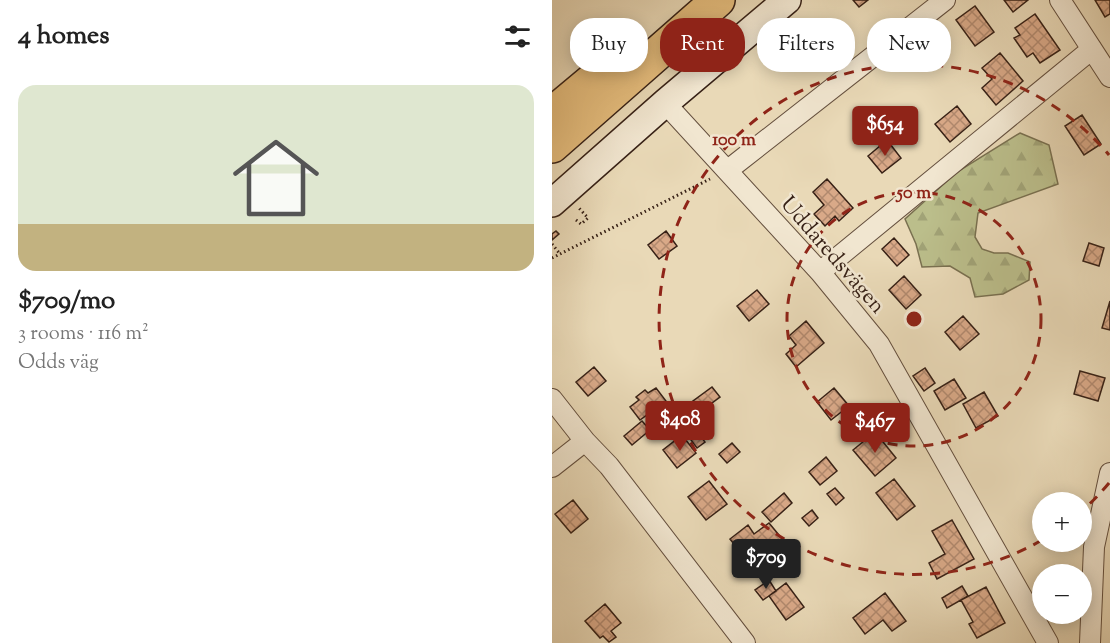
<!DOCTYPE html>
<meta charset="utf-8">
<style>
:root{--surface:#fff;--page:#f2f2f2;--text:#222;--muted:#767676;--line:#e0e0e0;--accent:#8f2418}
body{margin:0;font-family:"Sorts Mill Goudy",serif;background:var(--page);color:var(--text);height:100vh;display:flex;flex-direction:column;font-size:22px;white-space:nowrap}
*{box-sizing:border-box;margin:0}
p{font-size:20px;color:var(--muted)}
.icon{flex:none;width:33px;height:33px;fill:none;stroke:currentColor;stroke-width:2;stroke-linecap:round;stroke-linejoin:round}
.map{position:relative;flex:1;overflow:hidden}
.details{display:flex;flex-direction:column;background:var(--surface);width:552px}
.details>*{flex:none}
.guide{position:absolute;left:18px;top:18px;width:450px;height:54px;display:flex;gap:12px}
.buttons{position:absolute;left:480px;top:492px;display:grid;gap:12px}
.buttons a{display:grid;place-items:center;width:60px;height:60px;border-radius:50%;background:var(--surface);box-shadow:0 3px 15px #0003;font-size:30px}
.price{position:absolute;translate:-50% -51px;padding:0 14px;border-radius:6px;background:var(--accent);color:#fff;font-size:20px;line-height:39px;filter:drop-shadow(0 2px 3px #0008)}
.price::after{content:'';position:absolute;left:50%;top:36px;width:18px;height:14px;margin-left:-9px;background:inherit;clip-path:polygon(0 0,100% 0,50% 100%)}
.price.selected{background:#222;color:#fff}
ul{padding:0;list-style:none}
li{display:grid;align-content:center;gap:12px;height:318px;padding:0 18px}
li+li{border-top:2px solid var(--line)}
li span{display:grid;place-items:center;height:186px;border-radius:18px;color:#555}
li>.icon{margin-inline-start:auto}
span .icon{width:108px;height:108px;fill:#fffc;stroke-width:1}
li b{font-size:26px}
h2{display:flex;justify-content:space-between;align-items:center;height:72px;padding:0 18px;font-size:26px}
.chip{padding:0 21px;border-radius:24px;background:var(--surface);box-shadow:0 3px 15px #0003;font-size:21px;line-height:54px}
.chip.selected{background:var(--accent);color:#fff}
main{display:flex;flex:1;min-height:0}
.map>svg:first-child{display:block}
.forest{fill:url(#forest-firs);stroke:#797050;stroke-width:1.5}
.building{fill:url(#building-cross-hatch);stroke:#372116;stroke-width:1.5}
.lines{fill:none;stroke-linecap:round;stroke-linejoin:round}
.street-casing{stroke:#644f3e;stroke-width:22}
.secondary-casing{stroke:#372116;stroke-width:30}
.highway-casing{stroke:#372116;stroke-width:36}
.path{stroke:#372116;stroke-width:3;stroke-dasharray:1.5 3;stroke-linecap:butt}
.street{stroke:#f1e6d0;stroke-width:20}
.secondary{stroke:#f1e6d0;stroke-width:27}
.highway{stroke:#e4bc7c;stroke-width:33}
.ring{fill:none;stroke:#8f2418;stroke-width:3;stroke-dasharray:10 8}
.labels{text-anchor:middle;stroke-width:5;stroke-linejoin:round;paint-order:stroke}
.street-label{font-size:22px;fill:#372116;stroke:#f1e6d0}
.centre{fill:#8f2418;stroke:#f1e6d0;stroke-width:3}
.ring-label{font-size:18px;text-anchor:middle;font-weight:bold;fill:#8f2418;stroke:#f1e6d0;stroke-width:5;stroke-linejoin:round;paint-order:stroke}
</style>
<main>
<section class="details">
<h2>4 homes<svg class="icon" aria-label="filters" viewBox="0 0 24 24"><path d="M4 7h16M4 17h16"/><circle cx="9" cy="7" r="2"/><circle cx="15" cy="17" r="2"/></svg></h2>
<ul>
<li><span style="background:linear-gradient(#dfe7d0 75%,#c2b280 0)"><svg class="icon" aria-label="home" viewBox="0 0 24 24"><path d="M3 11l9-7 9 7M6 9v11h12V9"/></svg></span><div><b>$709/mo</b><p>3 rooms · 116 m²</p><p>Odds väg</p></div></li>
</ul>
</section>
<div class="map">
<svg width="558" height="643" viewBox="0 0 558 643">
<defs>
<pattern id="forest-firs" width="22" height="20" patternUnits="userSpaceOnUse" patternTransform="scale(1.5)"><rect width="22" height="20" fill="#bbbe8b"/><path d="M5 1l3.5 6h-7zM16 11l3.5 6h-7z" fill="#a1a377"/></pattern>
<pattern id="building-cross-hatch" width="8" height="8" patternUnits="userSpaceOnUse" patternTransform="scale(1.5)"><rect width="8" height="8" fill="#d9a988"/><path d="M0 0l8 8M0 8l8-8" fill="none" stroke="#b1896e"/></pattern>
</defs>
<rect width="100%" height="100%" fill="#e9d9b7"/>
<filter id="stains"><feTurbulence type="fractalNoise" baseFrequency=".00333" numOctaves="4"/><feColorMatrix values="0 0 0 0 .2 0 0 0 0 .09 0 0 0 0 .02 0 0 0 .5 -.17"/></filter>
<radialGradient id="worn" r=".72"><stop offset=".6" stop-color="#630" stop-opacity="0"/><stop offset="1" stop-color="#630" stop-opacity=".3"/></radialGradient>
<path class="forest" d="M468 133 497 145 506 184 426 213 423 237 430 249 442 253H456L478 262 477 280 451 294 423 297 418 278 398 266 370 267 364 244 353 219 405 172Z"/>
<path class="building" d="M301 0H316L307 7Z
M452 0H476L461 12Z
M543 0H558V14L553 17Z
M423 6 442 32 423 46 404 20Z
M483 14 508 50 488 63 481 53 475 57 462 38 468 35 463 28Z
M448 53 471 81 444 105 430 88 440 79 430 68Z
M405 106 419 124 398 142 383 124Z
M530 115 549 144 532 155 513 126Z
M335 140 349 158 330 173 316 156Z
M275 179 301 208 287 221 283 216 273 226 262 214 272 205 261 192Z
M4 231 7 234 0 240V234Z
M114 231 125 246 107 259 96 245Z
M342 238 357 255 345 266 330 249Z
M537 243 552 248 547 266 531 261Z
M352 276 369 295 354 309 337 290Z
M205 290 217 304 197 321 185 306Z
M558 301V330L550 328Z
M411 316 427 334 408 350 393 332Z
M254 321 272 343 244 367 234 354 244 345 237 336Z
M42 367 54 381 36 396 24 382Z
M373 368 383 383 372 391 361 376Z
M528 371 553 378 546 401 522 394Z
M402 379 414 398 393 410 382 391Z
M160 387 168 397 145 414 137 404Z
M104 388 114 401 88 420 78 407 87 400 84 397 93 390 96 393Z
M282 388 297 406 279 420 265 402Z
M432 392 446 416 424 428 411 404Z
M90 421 98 430 80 445 72 436Z
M141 426 153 442 145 448 133 432Z
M323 432 344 458 323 476 301 450Z
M130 435 144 453 125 468 111 450Z
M180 443 188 452 175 463 167 454Z
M274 457 285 471 268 485 257 472Z
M342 479 363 506 345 520 324 493Z
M157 481 175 504 154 520 136 497Z
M283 488 292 498 284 505 275 494Z
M232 493 240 503 219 522 210 512Z
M21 500 36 519 19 533 3 514Z
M260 510 266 518 257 526 250 518Z
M400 520 422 559 385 579 377 563 393 554 380 531Z
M217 523 231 540 199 565 178 539 196 525 202 534Z
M217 580 224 591 211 600 203 590Z
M234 583 252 607 234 620 217 596Z
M410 586 416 596 395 608 390 598Z
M434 587 453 623 425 638 417 624 421 622 409 600Z
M333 593 354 621 340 631 331 620 313 634 301 618Z
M53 604 69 623 59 631 64 637 57 642 51 636 48 638 33 621Z"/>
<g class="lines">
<defs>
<path id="street" d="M508 0 558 77
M113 103 268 272 327 344 496 643
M176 170 393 0
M268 272 540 49
M0 399 33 441 57 466 193 643
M0 467 33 441
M538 643 542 547 558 473"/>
<path id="secondary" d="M0 203 113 103 235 0"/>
<path id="highway" d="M0 114 67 58
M0 146 166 0"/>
</defs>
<use href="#street" class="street-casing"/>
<use href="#secondary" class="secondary-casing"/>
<use href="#highway" class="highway-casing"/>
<path class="path" d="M24 220 29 224 36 218 26 207
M0 244 8 254
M0 258 158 179"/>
<use href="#street" class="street"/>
<use href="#secondary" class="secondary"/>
<use href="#highway" class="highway"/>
</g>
<g class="ring">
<circle cx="362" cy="319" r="127"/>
<path d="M557 483A255 255 0 0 1 531 510M490 540A255 255 0 1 1 557 155"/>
</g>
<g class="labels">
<g class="street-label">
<text transform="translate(282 254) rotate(49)" y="8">Uddaredsvägen</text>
</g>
</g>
<circle cx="362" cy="319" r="9" class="centre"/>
<g class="ring-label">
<text x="182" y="145">100 m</text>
<text x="362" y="198">50 m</text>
</g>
<rect width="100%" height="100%" filter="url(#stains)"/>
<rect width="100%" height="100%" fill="url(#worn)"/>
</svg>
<div class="buttons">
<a>+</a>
<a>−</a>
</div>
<b class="price" style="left:333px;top:157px">$654</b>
<b class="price" style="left:128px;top:452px">$408</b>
<b class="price" style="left:323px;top:454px">$467</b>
<b class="price selected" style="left:214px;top:590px">$709</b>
<div class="guide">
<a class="chip">Buy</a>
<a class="chip selected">Rent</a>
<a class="chip">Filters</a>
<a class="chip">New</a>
</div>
</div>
</main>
